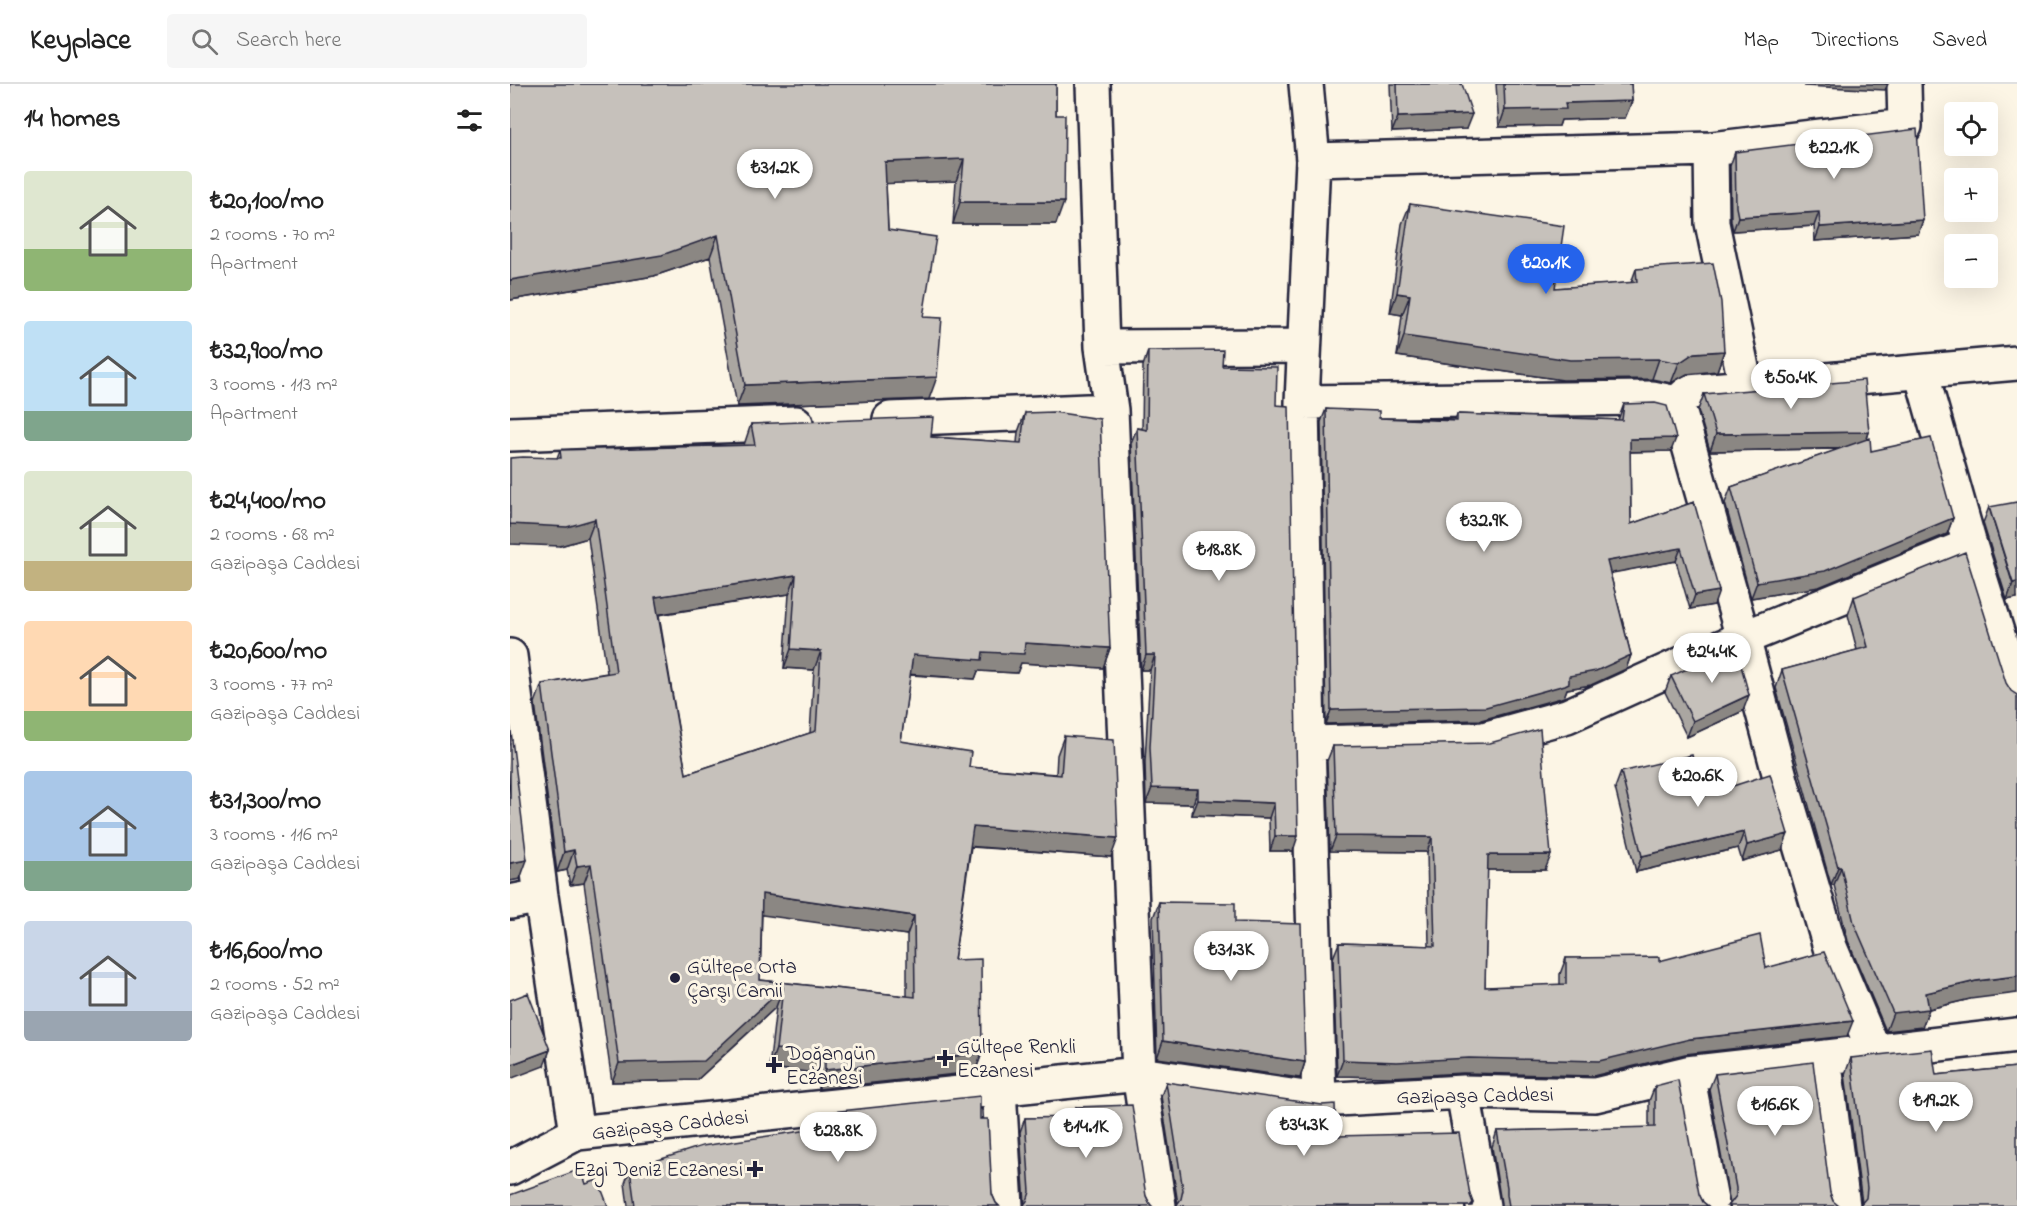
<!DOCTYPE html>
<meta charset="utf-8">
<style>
:root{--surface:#fff;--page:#f6f6f6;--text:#222;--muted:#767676;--line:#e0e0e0;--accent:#2563eb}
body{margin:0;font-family:"Indie Flower",sans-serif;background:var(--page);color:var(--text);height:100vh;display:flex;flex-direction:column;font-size:22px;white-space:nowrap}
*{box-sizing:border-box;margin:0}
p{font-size:20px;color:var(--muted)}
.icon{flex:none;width:33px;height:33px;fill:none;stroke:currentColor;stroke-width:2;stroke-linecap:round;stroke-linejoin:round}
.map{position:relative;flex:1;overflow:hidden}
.drawer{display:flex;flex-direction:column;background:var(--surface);width:510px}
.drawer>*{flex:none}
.controls{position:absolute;left:1434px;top:18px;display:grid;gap:12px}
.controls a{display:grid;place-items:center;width:54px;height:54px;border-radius:6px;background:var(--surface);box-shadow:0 6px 24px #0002;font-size:30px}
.price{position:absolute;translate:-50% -51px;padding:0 14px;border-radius:21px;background:#fff;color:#222;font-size:20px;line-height:39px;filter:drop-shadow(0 2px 3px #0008)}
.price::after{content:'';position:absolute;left:50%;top:36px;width:18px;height:14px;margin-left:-9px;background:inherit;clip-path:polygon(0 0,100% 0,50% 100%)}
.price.on{background:var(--accent);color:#fff}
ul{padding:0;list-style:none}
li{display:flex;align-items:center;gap:18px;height:150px;padding:0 24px}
li span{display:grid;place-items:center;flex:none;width:168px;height:120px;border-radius:6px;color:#555}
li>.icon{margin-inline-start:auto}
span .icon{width:72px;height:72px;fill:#fffc;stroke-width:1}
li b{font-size:26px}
h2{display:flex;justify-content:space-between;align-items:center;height:72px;padding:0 24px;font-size:26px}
header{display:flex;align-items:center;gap:36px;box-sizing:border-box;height:84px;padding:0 30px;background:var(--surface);border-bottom:2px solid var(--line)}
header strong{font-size:28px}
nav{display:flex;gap:33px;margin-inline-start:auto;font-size:21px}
.search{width:420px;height:54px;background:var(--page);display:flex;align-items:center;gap:15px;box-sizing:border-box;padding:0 21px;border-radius:6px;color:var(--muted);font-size:22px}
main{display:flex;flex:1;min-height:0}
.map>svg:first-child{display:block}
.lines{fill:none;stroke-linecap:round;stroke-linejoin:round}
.minor-casing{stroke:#22223b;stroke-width:38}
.minor{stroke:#fcf5e5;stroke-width:33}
.wall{fill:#aaa6a1;stroke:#22223b;stroke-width:1.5;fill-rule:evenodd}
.shaded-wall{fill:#8b8783;stroke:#22223b;stroke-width:1.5}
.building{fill:#c6c1bb;stroke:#22223b;stroke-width:1.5;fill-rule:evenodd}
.poi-dot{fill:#22223b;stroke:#fcf5e5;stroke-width:2}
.labels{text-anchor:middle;stroke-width:6;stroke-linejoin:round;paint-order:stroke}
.poi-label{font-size:21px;fill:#22223b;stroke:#fcf5e5;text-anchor:start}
.street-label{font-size:21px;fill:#22223b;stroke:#fcf5e5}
</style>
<header>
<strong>Keyplace</strong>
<div class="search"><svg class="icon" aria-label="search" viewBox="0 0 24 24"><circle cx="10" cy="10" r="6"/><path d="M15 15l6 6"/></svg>Search here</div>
<nav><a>Map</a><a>Directions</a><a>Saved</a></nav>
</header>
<main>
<section class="drawer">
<h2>14 homes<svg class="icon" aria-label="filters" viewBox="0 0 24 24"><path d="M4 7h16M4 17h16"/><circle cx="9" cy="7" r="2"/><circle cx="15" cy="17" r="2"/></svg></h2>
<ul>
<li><span style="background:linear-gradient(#dfe7d0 65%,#8fb573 0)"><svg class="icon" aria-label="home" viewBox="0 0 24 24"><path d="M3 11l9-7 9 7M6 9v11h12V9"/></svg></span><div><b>₺20,100/mo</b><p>2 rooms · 70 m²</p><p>Apartment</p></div></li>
<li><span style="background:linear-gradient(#bfe0f5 75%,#7fa58c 0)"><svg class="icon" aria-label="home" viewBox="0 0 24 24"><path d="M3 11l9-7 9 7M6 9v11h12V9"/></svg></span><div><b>₺32,900/mo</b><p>3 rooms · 113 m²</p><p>Apartment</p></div></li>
<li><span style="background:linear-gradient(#dfe7d0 75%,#c2b280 0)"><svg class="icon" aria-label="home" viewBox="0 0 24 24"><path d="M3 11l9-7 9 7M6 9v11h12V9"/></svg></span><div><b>₺24,400/mo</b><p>2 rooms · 68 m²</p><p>Gazipaşa Caddesi</p></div></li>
<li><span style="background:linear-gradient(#ffd9b3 75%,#8fb573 0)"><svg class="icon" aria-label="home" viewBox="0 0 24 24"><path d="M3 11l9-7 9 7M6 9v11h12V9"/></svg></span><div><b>₺20,600/mo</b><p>3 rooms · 77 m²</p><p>Gazipaşa Caddesi</p></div></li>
<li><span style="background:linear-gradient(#a9c7e8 75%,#7fa58c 0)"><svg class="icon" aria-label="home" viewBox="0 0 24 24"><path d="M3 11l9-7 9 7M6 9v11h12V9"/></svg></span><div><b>₺31,300/mo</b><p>3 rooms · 116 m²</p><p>Gazipaşa Caddesi</p></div></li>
<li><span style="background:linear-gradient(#c9d6e8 75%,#9aa5b1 0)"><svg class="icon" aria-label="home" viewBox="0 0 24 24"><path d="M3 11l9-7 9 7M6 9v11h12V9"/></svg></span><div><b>₺16,600/mo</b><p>2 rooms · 52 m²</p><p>Gazipaşa Caddesi</p></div></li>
</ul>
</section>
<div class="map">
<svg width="1507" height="1122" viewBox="0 0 1507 1122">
<rect width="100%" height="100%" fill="#fcf5e5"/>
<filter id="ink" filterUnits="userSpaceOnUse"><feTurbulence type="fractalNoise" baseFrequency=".0167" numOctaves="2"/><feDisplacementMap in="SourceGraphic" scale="12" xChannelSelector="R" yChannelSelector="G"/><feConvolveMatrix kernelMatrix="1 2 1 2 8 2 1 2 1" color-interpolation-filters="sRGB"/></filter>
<g filter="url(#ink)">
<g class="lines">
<defs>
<path id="minor" d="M583 0 592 263 601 326 629 990 649 1122
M796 0 803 76 792 318 798 659 809 1016
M1201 65 1202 139 1236 303
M803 76 1201 65 1395 42 1394 0
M592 263 794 262
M1411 288 1460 461 1507 612
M792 318 1142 314 1167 319 1179 308 1507 279
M1167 319 1233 554 1272 700 1320 863 1364 967
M380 335 601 326
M0 350 286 339
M0 572 31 812 67 1049
M798 659 974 655 1057 632 1185 574 1460 461
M0 818 31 812
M1314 973 1333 1122
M1177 989 1202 1122
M489 1006 496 1122
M953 1008 973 1122
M0 1084 67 1049 629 990 809 1016 953 1008 1085 1011 1177 989 1507 951"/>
</defs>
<use href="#minor" class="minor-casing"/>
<use href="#minor" class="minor"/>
</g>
<path class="wall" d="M546 0V140H443L446 97 376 99 378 146 413 233 419 315 227 322 200 173 144 192 0 216Z
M880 0H952L956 45 882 48Z
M986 0H1121L1122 17 1115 34 1051 36 1049 42 989 43Z
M1225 68 1413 136 1408 150 1305 157 1304 142 1223 147 1221 137 1220 82Z
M900 120 1045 204 1121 199 1126 185 1214 267 1207 287 1177 290 1161 299 1142 295 1053 296 887 272 892 231 880 229 892 140Z
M638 267 712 282 766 321 783 767H760L759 734 682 731 683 720 636 719 635 678 640 586H631L621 359 627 344 632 345 633 282Z
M1194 310 1359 348 1357 355 1361 367 1443 434 1437 450 1309 503 1241 514 1215 419 1221 403 1330 365 1200 367 1188 326Z
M1114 320 1161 367 1120 368 1121 440 1184 418 1204 521 1180 525 1166 477 1100 489 1121 571 1116 585 1081 601 1057 605 1054 613 1051 614 971 636 816 640 811 338 816 325 869 334 945 336 947 330 1108 336Z
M515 329 600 564 593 584 511 579 507 589 468 587 465 595 400 591 391 657 459 683 546 690 547 671 554 652 601 773 461 763 444 876 472 969 465 988 308 1005V989L259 984 266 923 187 996 102 998 74 799 60 801 57 786 47 788 25 619 32 600 97 589 78 454 50 462 47 374 50 366 234 361 241 340 507 359 508 348ZM279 510 274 584 304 586 300 649 176 690 149 531ZM252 830 397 851V912L250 896Z
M1479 423 1507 514 1497 516 1473 439Z
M1344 513 1460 915 1419 925 1412 943 1376 947 1338 857 1324 801H1321L1266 604 1272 586 1347 566 1338 531Z
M1161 592 1233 627 1177 653 1155 608Z
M823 662 1035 786H977L975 903 1050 901V890L1056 874 1149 877 1256 884 1337 952 1175 970 1083 992 953 989 881 993 827 992 823 874 829 859 919 862 917 768 820 767 817 677Z
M1111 688 1192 712 1272 766 1232 777 1228 764 1126 788 1105 704Z
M649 818 725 838 795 978 790 994 647 974 643 834Z
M1341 974 1426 991 1507 983 1352 1119 1335 990Z
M1205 990 1320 1109 1323 1117 1220 1120 1199 1005Z
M656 998 826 1052 960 1111 963 1119 962 1122H666L668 1120 651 1012Z
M1145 1002 1189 1110 1193 1118 1198 1122H991V1119L982 1063 987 1047 1139 1044V1017Z
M566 1023 636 1112 640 1120H515L510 1048 515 1034H562Z
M312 1029 470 1035 482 1110 486 1119 489 1122H118L115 1099 120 1085 307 1045Z"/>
<path class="shaded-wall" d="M1296 0H1378L1375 6 1295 2Z
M1122 17 1115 34 1051 36 1049 42 989 43 995 26 1055 19Z
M962 30 956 45 882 48 888 33Z
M454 75 446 97 367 100 375 78Z
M450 118H554L546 140H443Z
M1309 128 1304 142 1223 147 1228 133Z
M1413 136 1408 150 1305 157 1310 143Z
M208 151 200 173 144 192 0 216V196Z
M887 209 900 211 892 231 880 229Z
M894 252 1149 275 1142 295 1053 296 887 272Z
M1214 267 1207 287 1177 290 1161 299 1169 279 1184 269Z
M427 293 419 315 227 322 235 301Z
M1359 348 1354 364 1200 367 1206 350Z
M1166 354 1161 367 1115 368 1120 355Z
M1443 434 1437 450 1309 503 1241 514 1247 498Z
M85 435 78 454 50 462 0 460V440Z
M1171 464 1166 477 1092 491 1097 477Z
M286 491 279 510 138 532 145 513Z
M1507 498V514L1497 516 1503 499Z
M1209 507 1204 521 1180 525 1185 511Z
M515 559 600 564 593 584 511 579 507 589 468 587 465 595 396 590 403 571 473 568Z
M281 565 311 567 304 586 274 584Z
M636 571H645L640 586H631Z
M1121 571 1116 585 1081 601 1057 605 1054 613 1051 614 971 636 816 640 821 626 1059 592Z
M1239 611 1233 627 1177 653 1183 637Z
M642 704 688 705 683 720 636 719Z
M688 716 764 719 759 734 682 731Z
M463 743 608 754 601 773 456 762Z
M1234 748 1228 764 1126 788 1132 772Z
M1278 750 1272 766 1232 777 1237 761Z
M765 752H788L783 767H760Z
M826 752 922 753 917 768 820 767Z
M64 766 57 786 47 788 54 768Z
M978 771H1041L1035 786H972Z
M17 776 10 795 0 797V779Z
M81 780 74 799 60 801 67 782Z
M1328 783H1331L1324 801H1321Z
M252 810 404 832 397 851 245 830Z
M1507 892V909L1460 915 1419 925 1412 943 1376 947 1383 929 1416 909 1466 897Z
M273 904 266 923 187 996 102 998 109 979Z
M1343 937 1337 952 1175 970 1083 992 953 989 881 993 827 992 833 976 1180 955Z
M653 957 795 978 790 994 647 974Z
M266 965 315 970 308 989 259 984Z
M40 966 34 982 0 995V981Z
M472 969 465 988 308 1005 315 986Z"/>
<path class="building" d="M0 0H546V31H555L554 118H450L454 75 375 78 378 146 426 153 413 233 432 234 427 293 235 301 208 151 152 171 0 196Z
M887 0H952L962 30 888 33Z
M994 0H1121L1122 17 1055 19 1056 25 995 26Z
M1407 45 1413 136 1310 143 1309 128 1228 133 1226 123 1225 68Z
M900 120 1054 142 1045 204 1127 198 1126 185 1203 179 1211 218 1214 267 1184 269 1169 279 1149 275 1060 276 894 252 900 211 887 209Z
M713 266 712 282 767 283 766 321 779 322 788 752H765L764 719 688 716V705L642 704 640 663 645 571H636L627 344 637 346 638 267Z
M1354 296 1359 348 1206 350 1194 310Z
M1145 319 1157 322 1166 354 1120 355 1121 440 1184 418 1209 507 1185 511 1171 464 1097 477 1121 571 1086 587 1059 592V599L1055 601 976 623 821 626 816 325 869 327V334L947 337V330L1112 336 1114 320Z
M543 328 590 335 600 564 515 559 514 570 473 568 472 576 403 571 391 657 461 668 459 683 551 691 554 652 604 656 608 754 463 743 444 876 471 875 472 969 315 986V970L266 965 273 904 194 977 109 979 81 780 67 782 64 766 54 768 32 600 106 588 85 435 57 443 0 440V374L13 373 51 374 50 366 245 361 241 340 423 333 421 353 511 359 515 329ZM286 491 281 565 311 567 306 647 176 690 145 513ZM252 810 404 832 405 913 250 896Z
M1360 354 1361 367 1421 354 1443 434 1315 487 1247 498 1221 403Z
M1507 418V498L1503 499 1479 423Z
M1455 468 1496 599 1501 607 1507 611V892L1466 897 1416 909 1419 925 1383 929 1344 839 1331 783H1328L1272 586 1358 563 1344 513Z
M1226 563 1239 611 1183 637 1161 592Z
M0 639 17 776 0 779Z
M1030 645 1041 771H978L975 903 1056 900V874L1149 873V877L1250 851 1256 884 1314 868 1343 937 1180 955 1089 977 959 974 887 978 833 976 829 859 925 862 922 753 826 752 823 662 980 659Z
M1182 671 1192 712 1260 690 1278 750 1237 761 1234 748 1132 772 1111 688Z
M649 818 725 819V838L791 840 795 978 653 957Z
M18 909 40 966 0 981V916Z
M1422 965 1426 991 1507 983V1122H1349L1356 1114 1357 1104 1341 974Z
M1303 978 1320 1109 1323 1117 1329 1122H1217L1220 1120 1226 1112V1104L1205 990Z
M1168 996 1189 1110 1193 1118 1198 1122H999L997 1111V1103L987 1047 1145 1043V1002Z
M656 998 812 1021 825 1020 826 1052 949 1049 960 1111 963 1119 960 1122H666L671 1115 673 1106Z
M470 1012V1035H478L482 1110 486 1119 489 1122H125L120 1085 192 1062 312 1044V1029Z
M622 1021 636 1112 640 1120 642 1122H513L517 1117 520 1108 515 1034 567 1033 566 1023Z
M71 1085 76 1100 88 1096 98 1122H0V1111Z"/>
</g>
<g class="poi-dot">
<circle cx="165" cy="894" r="6"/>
<path d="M432 965h6v6h6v6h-6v6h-6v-6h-6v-6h6z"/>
<path d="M261 972h6v6h6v6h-6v6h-6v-6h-6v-6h6z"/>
<path d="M242 1076h6v6h6v6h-6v6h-6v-6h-6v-6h6z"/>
</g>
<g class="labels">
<g class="poi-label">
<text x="177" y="889">Gültepe Orta<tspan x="177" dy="24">Çarşı Camii</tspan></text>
<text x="447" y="969">Gültepe Renkli<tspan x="447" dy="24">Eczanesi</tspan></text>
<text x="276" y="976">Doğangün<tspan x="276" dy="24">Eczanesi</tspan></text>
<text x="233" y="1092" text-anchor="end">Ezgi Deniz Eczanesi</text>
</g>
<g class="street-label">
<text transform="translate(965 1011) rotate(-1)" y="7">Gazipaşa Caddesi</text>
<text transform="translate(160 1040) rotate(-6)" y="7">Gazipaşa Caddesi</text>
</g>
</g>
</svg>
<div class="controls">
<a><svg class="icon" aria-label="locate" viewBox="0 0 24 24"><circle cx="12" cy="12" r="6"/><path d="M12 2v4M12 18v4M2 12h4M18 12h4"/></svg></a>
<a>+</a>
<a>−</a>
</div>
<b class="price" style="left:1324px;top:96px">₺22.1K</b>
<b class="price" style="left:265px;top:116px">₺31.2K</b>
<b class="price on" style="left:1036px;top:211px">₺20.1K</b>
<b class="price" style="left:1281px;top:326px">₺50.4K</b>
<b class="price" style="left:974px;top:469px">₺32.9K</b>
<b class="price" style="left:709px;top:498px">₺18.8K</b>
<b class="price" style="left:1202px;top:600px">₺24.4K</b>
<b class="price" style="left:1188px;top:724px">₺20.6K</b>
<b class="price" style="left:721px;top:898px">₺31.3K</b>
<b class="price" style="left:1426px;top:1049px">₺19.2K</b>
<b class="price" style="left:1265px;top:1053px">₺16.6K</b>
<b class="price" style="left:794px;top:1073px">₺34.3K</b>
<b class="price" style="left:576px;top:1075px">₺14.1K</b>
<b class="price" style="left:328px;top:1079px">₺28.8K</b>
</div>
</main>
